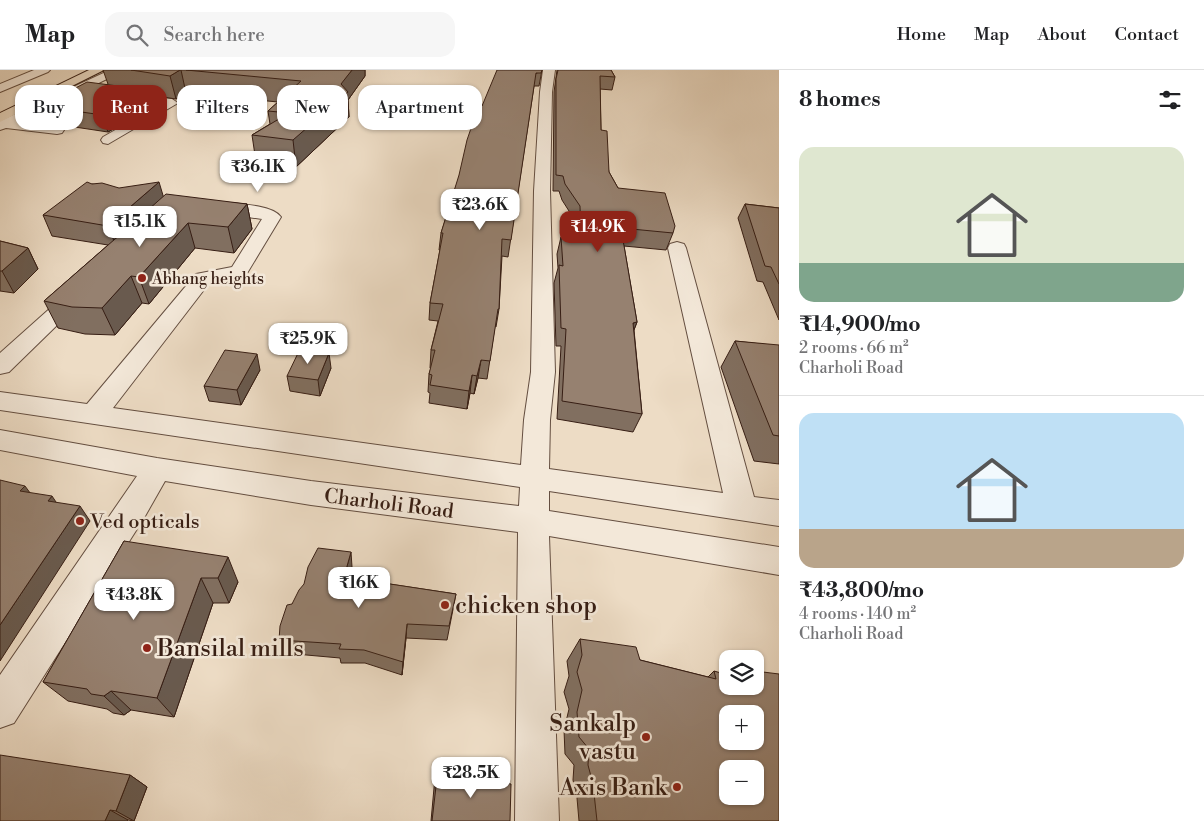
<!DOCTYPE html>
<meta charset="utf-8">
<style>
:root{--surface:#fff;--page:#f6f6f6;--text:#202124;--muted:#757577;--line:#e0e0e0;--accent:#8f2418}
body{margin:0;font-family:"Libre Bodoni",serif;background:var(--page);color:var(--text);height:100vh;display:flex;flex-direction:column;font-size:19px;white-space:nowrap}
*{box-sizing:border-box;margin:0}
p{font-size:16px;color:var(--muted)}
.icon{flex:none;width:28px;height:28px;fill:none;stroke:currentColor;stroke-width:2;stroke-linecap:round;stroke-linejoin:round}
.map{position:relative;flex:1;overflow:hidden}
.details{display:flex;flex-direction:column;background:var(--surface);width:425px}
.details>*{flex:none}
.banner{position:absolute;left:15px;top:15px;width:475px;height:45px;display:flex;gap:10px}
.controls{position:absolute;left:719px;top:580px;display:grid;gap:10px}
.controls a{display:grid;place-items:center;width:45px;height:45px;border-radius:10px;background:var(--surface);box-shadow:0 1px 4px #0004;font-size:25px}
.price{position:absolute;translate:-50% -42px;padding:0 11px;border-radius:10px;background:#fff;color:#222;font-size:16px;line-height:32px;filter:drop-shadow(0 1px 2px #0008)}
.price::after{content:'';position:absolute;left:50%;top:30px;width:15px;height:11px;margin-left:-8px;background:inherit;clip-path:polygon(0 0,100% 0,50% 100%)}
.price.current{background:var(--accent);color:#fff}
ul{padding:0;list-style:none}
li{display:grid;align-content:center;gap:10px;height:265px;padding:0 20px}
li+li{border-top:1px solid var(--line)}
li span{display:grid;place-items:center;height:155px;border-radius:15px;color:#555}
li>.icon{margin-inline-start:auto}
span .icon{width:90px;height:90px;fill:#fffc;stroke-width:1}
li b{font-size:21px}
h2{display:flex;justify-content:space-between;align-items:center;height:60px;padding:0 20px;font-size:21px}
.tag{padding:0 18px;border-radius:15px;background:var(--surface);box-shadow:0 1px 4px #0004;font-size:18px;line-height:45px}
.tag.current{background:var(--accent);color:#fff}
header{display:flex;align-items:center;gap:30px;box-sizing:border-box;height:70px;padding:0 25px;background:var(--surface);border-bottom:1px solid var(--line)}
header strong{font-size:24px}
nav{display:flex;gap:28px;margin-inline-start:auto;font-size:18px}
.search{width:350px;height:45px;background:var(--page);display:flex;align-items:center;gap:12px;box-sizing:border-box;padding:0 18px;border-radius:15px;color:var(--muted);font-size:19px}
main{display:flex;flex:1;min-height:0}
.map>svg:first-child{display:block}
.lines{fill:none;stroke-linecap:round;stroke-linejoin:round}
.minor-casing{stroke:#644e40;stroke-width:2}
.major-casing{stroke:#371e14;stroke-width:2}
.minor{fill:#f3e8d9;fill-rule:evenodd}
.major{fill:#eddcc5;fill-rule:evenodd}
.wall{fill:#816f60;stroke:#371e14}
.shaded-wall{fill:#695a4e;stroke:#371e14}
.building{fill:#968170;stroke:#371e14;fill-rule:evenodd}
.poi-dot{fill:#8f2418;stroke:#f3e8d9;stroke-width:2}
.labels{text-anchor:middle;stroke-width:5;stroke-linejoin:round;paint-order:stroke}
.far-poi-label{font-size:16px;fill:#371e14;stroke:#f3e8d9;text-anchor:start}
.street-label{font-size:20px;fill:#371e14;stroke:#f3e8d9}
.poi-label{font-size:20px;fill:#371e14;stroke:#f3e8d9;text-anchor:start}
.near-poi-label{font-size:24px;fill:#371e14;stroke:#f3e8d9;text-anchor:start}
</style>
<header>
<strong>Map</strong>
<div class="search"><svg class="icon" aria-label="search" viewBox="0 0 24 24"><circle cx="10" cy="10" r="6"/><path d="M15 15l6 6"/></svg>Search here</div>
<nav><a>Home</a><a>Map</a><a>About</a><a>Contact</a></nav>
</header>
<main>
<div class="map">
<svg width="779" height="751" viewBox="0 0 779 751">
<rect width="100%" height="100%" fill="#eddcc5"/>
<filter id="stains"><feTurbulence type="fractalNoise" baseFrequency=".004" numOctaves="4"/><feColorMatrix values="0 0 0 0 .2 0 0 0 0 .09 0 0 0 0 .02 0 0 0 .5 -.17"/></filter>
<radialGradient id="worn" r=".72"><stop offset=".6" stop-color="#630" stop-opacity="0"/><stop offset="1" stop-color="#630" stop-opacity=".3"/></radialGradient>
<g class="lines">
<defs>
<path id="minor" d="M34 0H50L48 2 0 22V14Z
M110 0H125L20 52 62 57 64 60 62 63 57 64 6 58 0 60V51Z
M543 0H555L552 22 550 121 555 302 550 350 549 399 723 423 668 178 670 174 677 172 684 174 686 178 754 427 779 430V456L549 421V441L779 477V505L549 466 559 751H515L518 462 311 435 165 411 144 448 14 653 0 658V605L137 406 0 380V360L157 388 311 411 519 436 520 417 0 340V322L87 334 196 204 232 197 262 149 206 141 203 137 206 133 212 132C229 134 271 133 281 147L246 205 231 211 210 212 113 338 521 395 524 350 531 302 534 121 540 22Z
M114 22 172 29 178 33 108 74 103 73 101 70 103 67 159 35 110 29 108 26 110 23Z
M81 215 88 217 91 221 88 225 9 302 0 304V283L74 217Z"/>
<path id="major" d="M89 0H104L0 52V43Z"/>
</defs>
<use href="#minor" class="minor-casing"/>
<use href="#major" class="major-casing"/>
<use href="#minor" class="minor"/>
<use href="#major" class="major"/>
</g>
<path class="wall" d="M103 0H365V6L348 30 349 47 296 97 256 92 252 65 270 54 268 41 278 32 186 23 176 29 150 25 153 36 108 62 48 53 41 36 108 14Z
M542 0 539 16H534L508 187 502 186 499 239 496 257 495 256 487 309 478 308 474 324 470 323 467 339 429 333 430 323 428 322 429 304 431 298H430L431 280 438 251 429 250 430 233 440 180H439L441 163 482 36Z
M557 0H611L615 7 612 20 600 19 601 60 609 102 618 118 673 163 666 180 624 176 637 252 634 260 642 344 633 362 557 349 561 276H556L554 213 558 198 557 184 561 167 576 168V152L562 130 559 121H553L554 22Z
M92 114 163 127 247 134 252 159 234 183 195 178 149 234 142 233 115 265 85 264 58 258 44 231 108 175 52 166 43 145Z
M745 134 779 138V250L763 212 757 211 738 148Z
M0 171 28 178 38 199 14 223 0 221Z
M735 271 779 276V394L754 391 721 297Z
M331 298 320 326 290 321 287 306Z
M260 300 241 335 209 331 204 316Z
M124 471 238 512 229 533H213L174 647 131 640 124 645 113 643 107 639 68 631 43 612Z
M352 497 349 508 456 524 447 570 406 568 402 605 365 593H341L340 588 284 583 279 570 292 534Z
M580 569 640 590 708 607 714 601 779 751H579L577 728 573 710 574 695 565 684 564 660 569 639 564 622 569 606 567 591Z
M438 699 510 751H431L435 707Z
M130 705 147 717 134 751 128 750 0 751Z"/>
<path class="shaded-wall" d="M180 0H181L186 23 176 29 170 6Z
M352 0H365V6L348 30 349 47 296 97 293 70Z
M149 20 153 36 108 62 102 45Z
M159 112 165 132 134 155H131L133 161 116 176 108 156Z
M247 134 252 159 234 183 228 157Z
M188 153 195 178 149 234 139 207Z
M28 178 38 199 14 223 2 201Z
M131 206 142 233 115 265 102 238Z
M637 252 630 270 633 253Z
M329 283 331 298 320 326 318 310Z
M257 284 260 300 241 335 237 320Z
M481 290 478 308 474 324 477 306Z
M472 305 470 323 467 339 469 321Z
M25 416 36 431 20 421Z
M52 426 62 441 48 431Z
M80 436 90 451 0 591V555Z
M351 482 352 497 346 522 344 507Z
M228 487 238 512 229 533 218 508Z
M201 508 213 533 174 647 157 628Z
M407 554 406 568 402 605 403 592Z
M111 621 131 640 124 645 104 626Z
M130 705 147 717 134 751 116 741Z
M110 740 128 750 127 751H105Z"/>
<path class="building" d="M131 0H180L170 6Z
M186 0H352L341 14 348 22 293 70 252 65 289 43 268 41 301 11Z
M497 0H542L541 3H536L511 170 502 169 499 239H498L490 291 481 290 477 306 472 305 469 321 430 315 432 305 429 304 435 280H431L443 234 430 233 443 163H441L459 105 467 70 479 35 482 36Z
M558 0H611L615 7 600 6 601 60 607 61 609 102 618 118 665 123 675 156 673 163 621 158 637 252 633 253 642 344 562 331 566 259 561 258 559 195 563 196 561 167 581 169 580 136 565 114 563 106 556 105V9Z
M87 12 149 20 102 45 41 36Z
M87 112 92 114 102 113 119 118 159 112 108 156 43 145Z
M166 124 247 134 228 157 188 153 139 207 131 206 102 238 72 237 44 231 115 169 134 155H131Z
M745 134 779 138V214L771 197 765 196Z
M0 171 28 178 2 201H0Z
M735 271 779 275V366L773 365Z
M300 279 329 283 318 310 287 306Z
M225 280 257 284 237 320 204 316Z
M0 410 25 416 20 421 52 426 48 431 80 436 0 555Z
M124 471 228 487 218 508H201L157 628 111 621 104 626 91 624 87 619 43 612Z
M318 478 351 482 344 507 456 524 449 556 407 554 403 592 364 580 339 579 341 574 279 570 280 556 287 535 292 534 299 520 304 514 308 497Z
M580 569 636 577 640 590 716 609 714 601 728 605V616H755V601L779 604V751H597L593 714 588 695 589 679 579 667 577 642 582 620 577 602 582 585ZM728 644H755V671H728ZM728 699H755V726H728Z
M0 685 130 705 116 741 110 740 105 751H0Z
M438 699 511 714 510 751H432Z"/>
<g class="poi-dot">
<circle cx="142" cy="208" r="5"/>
<circle cx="80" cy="451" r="5"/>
<circle cx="445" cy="535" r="5"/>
<circle cx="147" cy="578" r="5"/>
<circle cx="646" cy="667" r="5"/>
<circle cx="677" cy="717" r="5"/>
</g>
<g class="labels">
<g class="far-poi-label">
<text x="152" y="214">Abhang heights</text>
</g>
<g class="street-label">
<text transform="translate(389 433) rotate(7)" y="7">Charholi Road</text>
</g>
<g class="poi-label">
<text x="90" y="458">Ved opticals</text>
</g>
<g class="near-poi-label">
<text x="455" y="543">chicken shop</text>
<text x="157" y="586">Bansilal mills</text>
<text x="636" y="661" text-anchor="end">Sankalp<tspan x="636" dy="28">vastu</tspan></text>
<text x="667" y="725" text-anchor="end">Axis Bank</text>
</g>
</g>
<rect width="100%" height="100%" filter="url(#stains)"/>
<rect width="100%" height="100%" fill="url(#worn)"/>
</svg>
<div class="controls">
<a><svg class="icon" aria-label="layers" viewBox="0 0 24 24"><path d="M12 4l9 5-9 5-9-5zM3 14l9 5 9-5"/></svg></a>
<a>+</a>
<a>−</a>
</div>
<b class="price" style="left:258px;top:123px">₹36.1K</b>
<b class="price" style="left:480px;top:161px">₹23.6K</b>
<b class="price" style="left:140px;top:178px">₹15.1K</b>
<b class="price current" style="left:598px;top:183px">₹14.9K</b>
<b class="price" style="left:308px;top:295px">₹25.9K</b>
<b class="price" style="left:359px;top:539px">₹16K</b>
<b class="price" style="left:134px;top:551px">₹43.8K</b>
<b class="price" style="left:471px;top:729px">₹28.5K</b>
<div class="banner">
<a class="tag">Buy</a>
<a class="tag current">Rent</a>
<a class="tag">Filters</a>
<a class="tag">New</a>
<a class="tag">Apartment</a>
</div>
</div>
<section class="details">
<h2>8 homes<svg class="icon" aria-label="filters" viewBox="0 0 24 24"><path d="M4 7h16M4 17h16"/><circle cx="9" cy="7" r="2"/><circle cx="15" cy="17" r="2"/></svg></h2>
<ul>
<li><span style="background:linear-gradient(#dfe7d0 75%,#7fa58c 0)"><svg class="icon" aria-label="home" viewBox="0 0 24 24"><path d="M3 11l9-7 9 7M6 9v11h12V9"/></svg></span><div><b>₹14,900/mo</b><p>2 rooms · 66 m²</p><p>Charholi Road</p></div></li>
<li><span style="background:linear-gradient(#bfe0f5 75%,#b9a48a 0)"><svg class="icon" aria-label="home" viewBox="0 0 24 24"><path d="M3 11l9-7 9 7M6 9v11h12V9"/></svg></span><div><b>₹43,800/mo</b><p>4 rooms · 140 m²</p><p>Charholi Road</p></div></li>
</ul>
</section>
</main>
